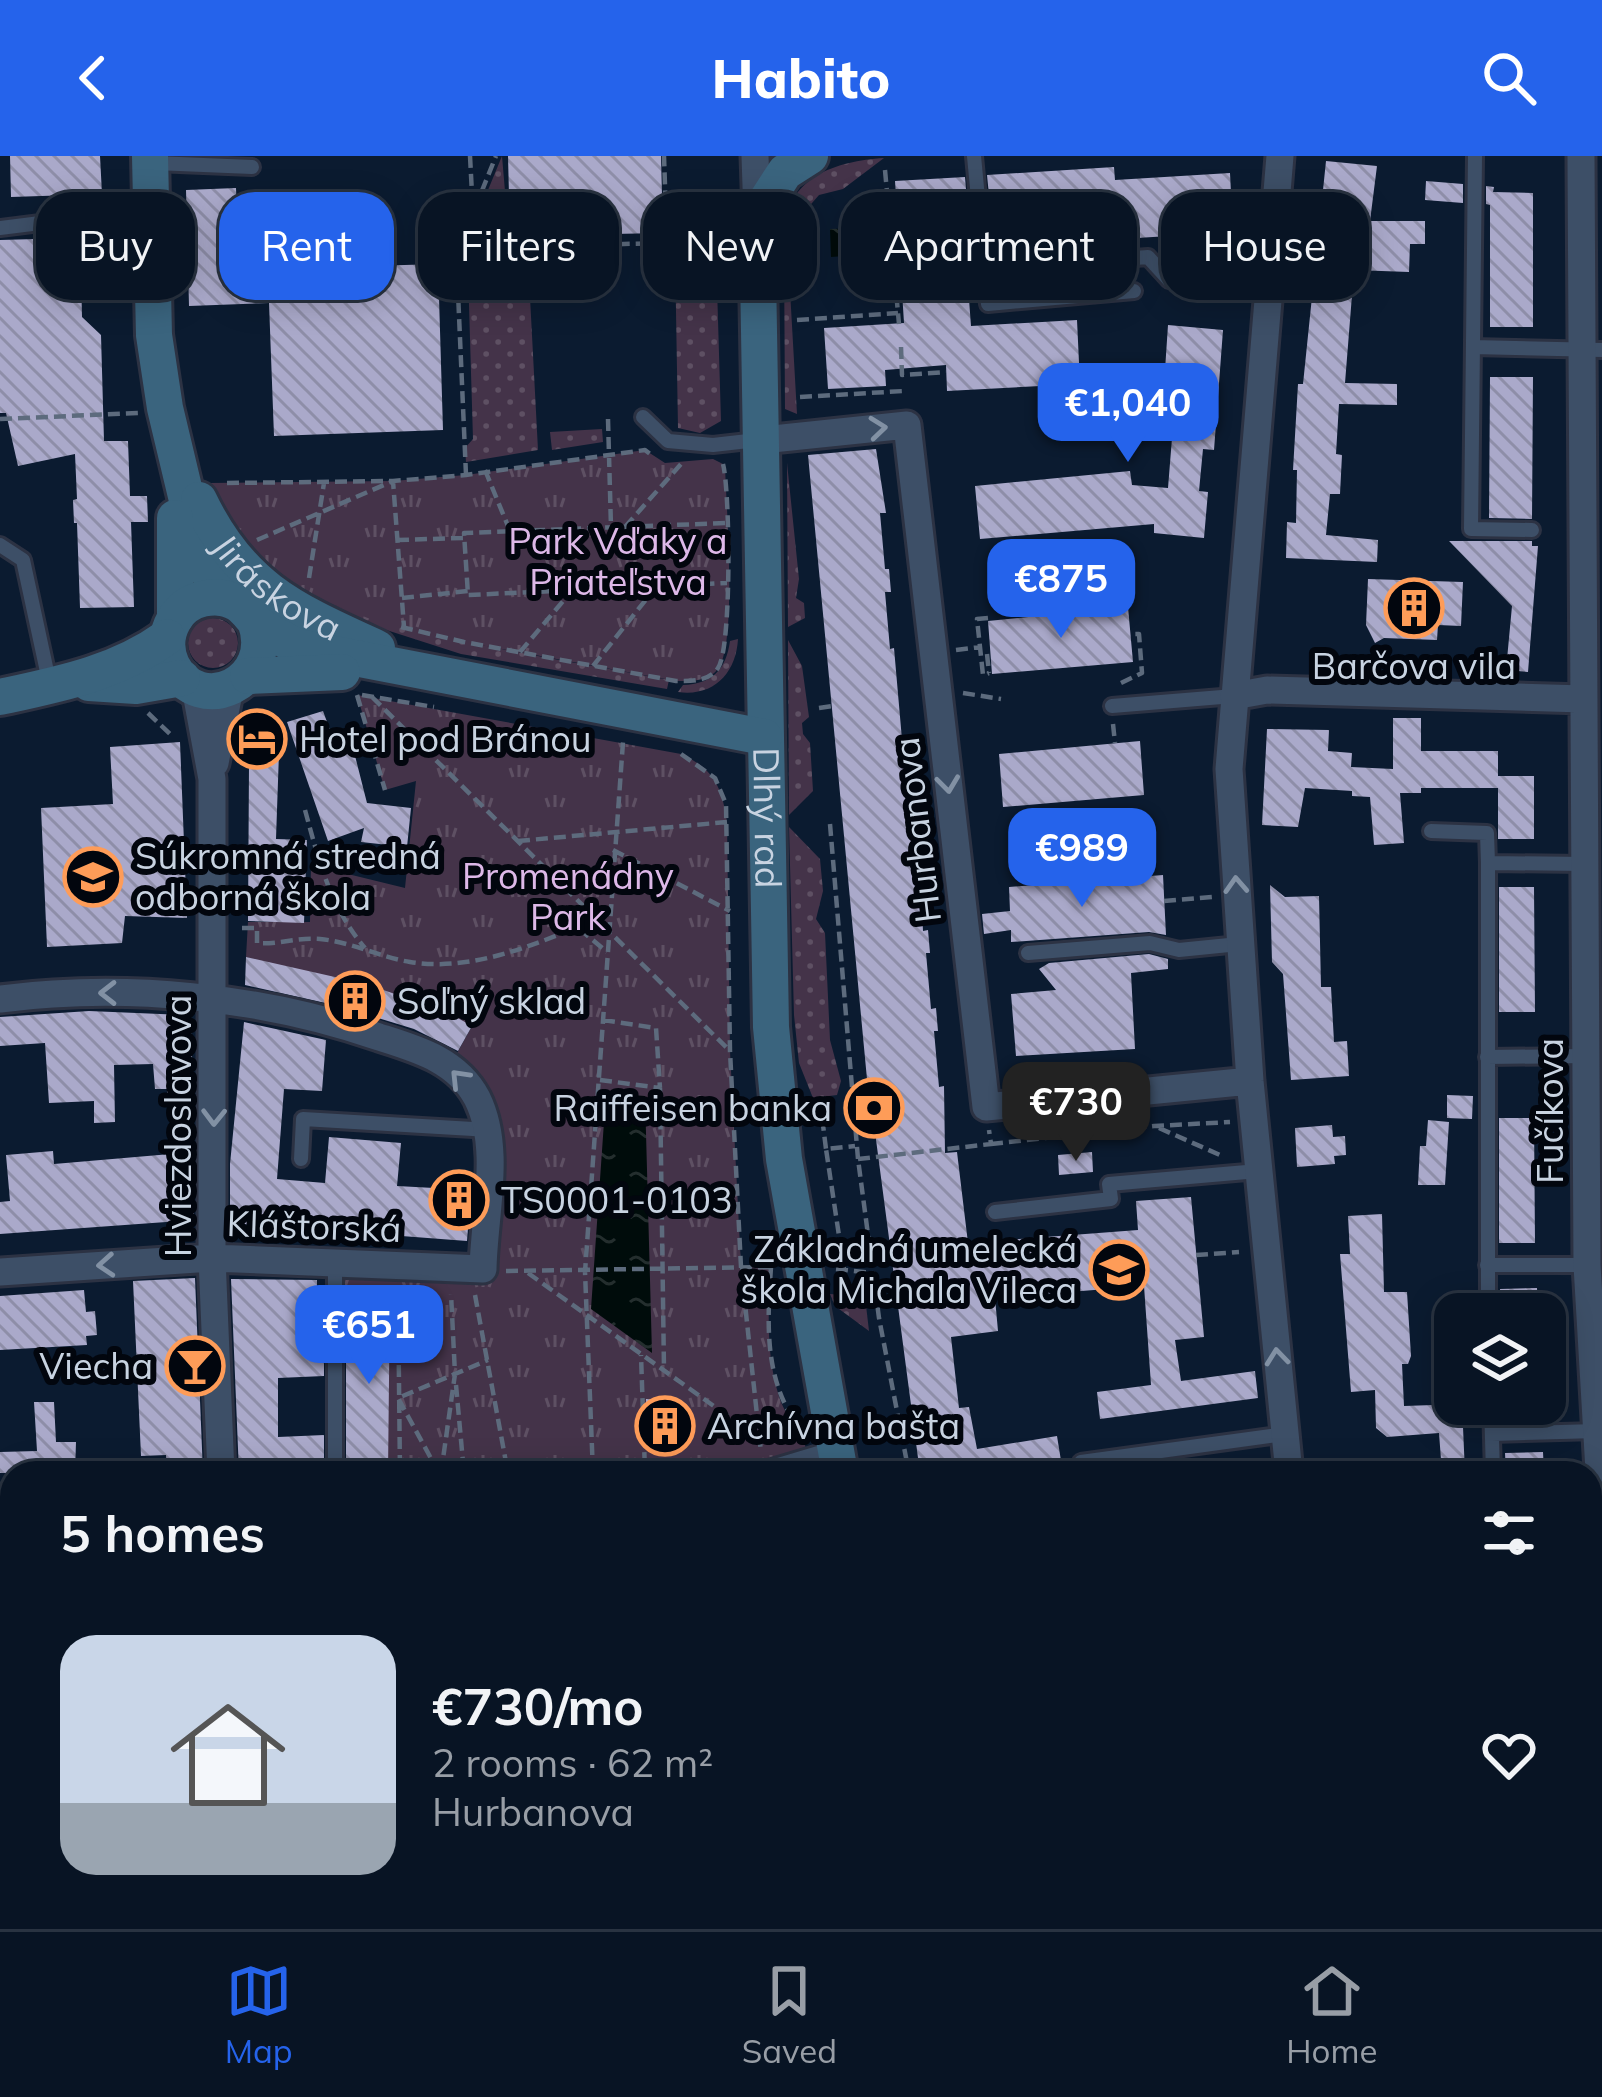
<!DOCTYPE html>
<meta charset="utf-8">
<style>
:root{--surface:#081424;--page:#162131;--text:#f1f3f6;--muted:#989ea6;--line:#293341;--accent:#2563eb}
body{margin:0;font-family:Mulish,sans-serif;background:var(--page);color:var(--text);height:100vh;display:flex;flex-direction:column;font-size:45px;white-space:nowrap}
*{box-sizing:border-box;margin:0}
p{font-size:39px;color:var(--muted)}
.icon{flex:none;width:66px;height:66px;fill:none;stroke:currentColor;stroke-width:2;stroke-linecap:round;stroke-linejoin:round}
.map{position:relative;flex:1;overflow:hidden}
.details{position:absolute;left:0px;top:1305px;width:1602px;height:468px;display:flex;flex-direction:column;background:var(--surface);border-radius:36px 36px 0 0;box-shadow:0 6px 30px #0003,0 0 0 3px var(--line)}
.details>*{flex:none}
.guide{position:absolute;left:36px;top:36px;width:1530px;height:108px;display:flex;gap:24px}
.tools{position:absolute;left:1434px;top:1137px;display:grid;gap:24px}
.tools a{display:grid;place-items:center;width:132px;height:132px;border-radius:24px;background:var(--surface);box-shadow:0 6px 30px #0003,0 0 0 3px var(--line);font-size:60px}
.price{position:absolute;translate:-50% -102px;padding:0 27px;border-radius:24px;background:var(--accent);color:#fff;font-size:39px;line-height:78px;filter:drop-shadow(0 3px 6px #0008)}
.price::after{content:'';position:absolute;left:50%;top:72px;width:36px;height:27px;margin-left:-18px;background:inherit;clip-path:polygon(0 0,100% 0,50% 100%)}
.price.selected{background:#222;color:#fff}
ul{padding:0;list-style:none}
li{display:flex;align-items:center;gap:36px;height:300px;padding:0 60px}
li span{display:grid;place-items:center;flex:none;width:336px;height:240px;border-radius:36px;color:#555}
li>.icon{margin-inline-start:auto}
span .icon{width:144px;height:144px;fill:#fffc;stroke-width:1}
li b{font-size:51px}
h2{display:flex;justify-content:space-between;align-items:center;height:144px;padding:0 60px;font-size:51px}
.tag{padding:0 42px;border-radius:36px;background:var(--surface);box-shadow:0 6px 30px #0003,0 0 0 3px var(--line);font-size:42px;line-height:108px}
.tag.selected{background:var(--accent);color:#fff}
header{display:flex;justify-content:space-between;align-items:center;height:156px;padding:0 60px;background:var(--accent);color:#fff;font-size:54px;font-weight:800}
.tabs{display:flex;justify-content:space-around;align-items:center;height:168px;border-top:3px solid var(--line);background:var(--surface);font-size:33px;color:var(--muted)}
.tabs a{display:grid;justify-items:center;gap:6px}
.tabs .selected{color:var(--accent)}
.map>svg:first-child{display:block}
.grass{fill:url(#grass-dots)}
.park{fill:url(#park-tufts)}
.water{fill:url(#water-ripples)}
.building{fill:url(#building-back-hatch)}
.lines{fill:none;stroke-linecap:round;stroke-linejoin:round}
.lane-casing{stroke:#2c3243;stroke-width:20}
.street-casing{stroke:#2c3243;stroke-width:33}
.secondary-casing{stroke:#2c3243;stroke-width:42}
.path{stroke:#5d6b7d;stroke-width:4.5;stroke-dasharray:12 6;stroke-linecap:butt}
.lane{stroke:#3d4f67;stroke-width:14}
.street{stroke:#3d4f67;stroke-width:27}
.secondary{stroke:#3a647e;stroke-width:36}
.oneway{stroke:#8291a4}
.labels{text-anchor:middle;stroke-width:12;stroke-linejoin:round;paint-order:stroke}
.park-label{font-size:36px;fill:#ddb8e8;stroke:#02060e}
.street-label{font-size:36px;fill:#c8d3e1;stroke:#02060e}
.poi-label{font-size:36px;fill:#c8d3e1;stroke:#02060e;text-anchor:start}
</style>
<header><svg class="icon" aria-label="back" viewBox="0 0 24 24"><path d="M15 5l-7 7 7 7"/></svg>Habito<svg class="icon" aria-label="search" viewBox="0 0 24 24"><circle cx="10" cy="10" r="6"/><path d="M15 15l6 6"/></svg></header>
<div class="map">
<svg width="1602" height="1773" viewBox="0 0 1602 1773">
<defs>
<pattern id="grass-dots" width="8" height="8" patternUnits="userSpaceOnUse" patternTransform="scale(3)"><rect width="8" height="8" fill="#443349"/><path d="M2 2h.1M6 6h.1" fill="none" stroke="#5e5063" stroke-width="1.8" stroke-linecap="round"/></pattern>
<pattern id="park-tufts" width="24" height="20" patternUnits="userSpaceOnUse" patternTransform="scale(3)"><rect width="24" height="20" fill="#443349"/><path d="M3 7l-1-3M5 7V3M7 7l1-3M15 17l-1-3M17 17v-4M19 17l1-3" fill="none" stroke="#5e5063"/></pattern>
<pattern id="water-ripples" width="26" height="14" patternUnits="userSpaceOnUse" patternTransform="scale(3)"><rect width="26" height="14" fill="#000c0b"/><path d="M2 4q2-2 4 0t4 0M15 11q2-2 4 0t4 0" fill="none" stroke="#242e2e"/></pattern>
<pattern id="building-back-hatch" width="6" height="6" patternUnits="userSpaceOnUse" patternTransform="scale(3)"><rect width="6" height="6" fill="#aaa9ca"/><path d="M-1 5l2 2M0 0l6 6M5-1l2 2" fill="none" stroke="#8e8ea8"/></pattern>
</defs>
<rect width="100%" height="100%" fill="#0b1b30"/>
<path class="grass" d="M502 0 508 71 481 72 479 56Z
M884 2 843 33 819 39 784 79C785 21 836 5 884 2Z
M467 82 527 84 538 294 466 306 465 292 473 283Z
M784 94 788 99 797 258 785 253Z
M675 97H716L721 265 700 277 678 272Z
M602 273 603 286 552 294 550 276Z
M787 307 799 423 796 442 804 447 805 462 788 471Z
M318 443C431 485 551 502 669 524L667 533 461 498 315 451Z
M188 487a25 25 0 1 1 50 0a25 25 0 1 1-50 0Z
M738 483C736 517 714 541 678 536L683 529C712 528 726 514 730 485Z
M788 484 802 510 809 561 802 567 803 578 810 587 813 635 789 659Z
M789 671 820 703 823 735 816 763 825 777 830 884 841 925 837 939 813 942 799 907 794 859Z
M830 1138 865 1141 869 1175 835 1150Z"/>
<path class="park" d="M645 294 665 307 713 303 725 309C726 348 737 484 719 511 710 526 692 525 676 525L464 486 378 466 306 438 246 389 210 327 393 325 466 319Z
M357 539 681 598C714 613 722 631 727 666L730 895 741 1110 771 1111C768 1153 766 1197 778 1237 788 1273 809 1268 808 1317H388L363 1175 335 1172V1106L483 1112 490 974 450 910 472 870 246 801 248 766H310L311 709 405 732 416 625 385 634Z"/>
<path class="water" d="M858 72V99L831 101 830 73Z
M606 937 645 940 652 1197 591 1153Z"/>
<path class="building" d="M10 0H100L102 38 11 41Z
M508 0H661L663 77 510 80Z
M1326 5 1377 10 1370 65H1425V88H1410L1409 116 1354 114 1345 227 1397 228V249L1339 248 1336 298 1342 299 1340 338H1330L1326 379 1378 384 1377 406 1286 402 1287 366 1296 367 1297 314H1293L1298 228H1303Z
M1114 11 1115 24 1230 17 1233 76 1025 89 1026 103 1000 105 995 100 987 19Z
M965 21 970 81 964 76 971 170 1077 164 1080 228 947 235 946 209 885 214 886 230 828 233 824 172 904 167 895 25Z
M1426 25 1463 28V47L1425 44Z
M1486 30 1494 31 1493 36 1533 37V171H1490V49L1486 48Z
M236 32 239 114 438 108 443 274 274 280 269 147 189 150 186 34Z
M109 81 111 116 81 117 82 161 101 179 104 285H128L130 340H147L148 366H131L134 451 80 452 77 367H74L73 344 77 343 75 298 18 310 6 257H0V84Z
M1168 169 1223 174 1214 294 1203 293 1199 335 1208 336 1204 382 1154 377V368L980 383 975 330 1130 315 1132 329 1168 332 1174 257 1162 259Z
M1490 221H1533L1532 363 1489 362Z
M876 293 886 357H880L885 413H889L891 436H885L890 493 894 492 903 595 908 594 912 672 918 671 923 775 928 774 930 797H926L931 853 936 852 938 875H934L939 931 944 930 945 997 957 996 968 1087 1138 1074 1136 1045 1191 1041 1204 1181 1175 1184 1181 1225 1255 1215 1258 1242 1100 1263 1097 1236 1151 1229 1144 1130 995 1142 998 1175 951 1181 959 1252 969 1251 977 1293 1057 1280 1063 1317H920L875 976H872L808 299Z
M1449 385H1532V390H1538L1528 516 1506 514 1512 450Z
M1368 423 1463 426 1461 470 1438 469 1437 484 1384 482 1375 487 1366 469Z
M1128 451 1133 506 992 518 988 465Z
M323 555 334 585 351 584 367 647 411 652 407 691 361 686 364 672 328 685 287 566Z
M1393 562H1421V595H1498V632H1421V637H1400L1404 687 1374 689 1370 641 1352 640V635L1305 632 1298 671 1262 669 1267 573 1329 574 1328 595 1352 597 1351 611 1393 613Z
M280 568 276 683 307 684 304 767 248 765 249 608 245 580Z
M1140 585 1144 639 1003 651 999 598Z
M180 586 187 762 125 760 122 787 47 791 41 652 113 648 110 591Z
M1498 620H1534V683H1498Z
M1163 719 1166 779 1149 776 1011 786V774L984 778 982 758 1010 755 1009 731Z
M1270 729 1285 741 1319 740 1321 831H1331L1334 886 1347 885 1349 920 1291 924 1283 818 1272 806Z
M1499 731H1534L1535 856H1499Z
M1149 798 1168 803V813L1131 817 1135 893 1016 900 1011 838 1056 834 1039 813 1049 807Z
M246 801 366 828 447 856 472 870 458 895 414 873 339 850 245 829Z
M89 855 184 859 191 869 194 961 168 963 167 933H155L153 908 114 909 115 966 94 967V945L49 947 45 887 0 890V861Z
M244 866 326 884 322 935 284 933 277 1023 325 1027 329 981 401 987 397 1030 471 1034 467 1085 230 1067V1008Z
M1447 939 1473 940 1472 963 1447 962Z
M1499 962H1534L1535 1087H1499Z
M1428 964 1449 966 1445 1029H1418L1420 990H1426Z
M1332 969 1333 981 1345 980 1346 999 1334 1000 1335 1008 1297 1011 1295 972Z
M53 995 54 1008 194 996V1064L0 1078V1046L10 1045 6 999Z
M1092 996 1093 1016 1059 1019 1058 999Z
M1382 1058 1384 1136H1407L1411 1200 1408 1208H1402L1404 1250 1462 1248 1465 1317H1442L1439 1277 1387 1281 1376 1272 1375 1234 1351 1236 1340 1098H1350L1348 1060Z
M195 1122 203 1317H167L166 1299 141 1300 133 1125Z
M231 1123 317 1124V1181L324 1180V1220L278 1222V1281L324 1279V1314L239 1317Z
M362 1130 390 1131 388 1317H348L346 1314V1180H363Z
M1537 1132 1538 1158H1501L1500 1133Z
M84 1134 86 1156 95 1155 97 1179 86 1180 87 1189 0 1194V1140Z
M646 1243H665L679 1253 683 1261 678 1283 664 1289 647 1288Z
M34 1246H54L56 1286H76L75 1317H0V1296L37 1295Z
M1543 1296 1544 1317H1506L1505 1297Z"/>
<g class="lines">
<defs>
<path id="lane" d="M974 0 988 148 1134 135
M1475 0 1471 373 1532 374
M155 7 252 11
M0 72 80 62
M1054 108 1148 101 1169 124 1269 132
M1473 191 1602 194
M643 261 668 285 713 289 757 284
M0 389 23 404 49 525
M1112 550 1234 540
M1431 675 1487 677 1488 707 1585 708
M1488 707V1158
M1028 797 1150 787 1179 794 1239 788
M1487 901 1586 900
M301 1003 303 963 490 974
M995 1056 1111 1043 1109 1028 1258 1015
M1487 1109H1587
M1491 1248 1493 1317
M1492 1278 1597 1275
M335 1317V1106
M724 1317 765 1313 835 1292
M1083 1317 1081 1306 1285 1278
M1590 1433 1602 1432"/>
<path id="street" d="M755 0 757 59
M1280 0 1229 613 1250 925 1289 1317
M1581 0 1587 1109 1602 1366
M762 284 907 269 986 951 1250 925
M195 531 212 623V1102L221 1317
M1234 540 1267 534 1584 543
M215 607 230 532
M0 843C125 827 260 840 379 881 417 893 457 904 477 942 502 992 484 1058 483 1113L212 1102 0 1116
M0 1547H12
M1590 1694H1602
M0 1747 12 1748
M218 1761V1773
M618 1761 619 1773"/>
<g id="secondary">
<path d="M150 0 154 179 165 252 201 403 222 442"/>
<path id="s1" d="M810 0 785 16 757 59 771 871 784 1003 840 1317"/>
<path id="s2" d="M199 344C241 432 294 454 377 492"/>
<path d="M175 462V362"/>
<path d="M255 465C278 526 199 563 172 509 165 494 166 478 174 464 186 442 217 435 238 448 247 454 251 462 258 468 270 477 285 484 298 491L764 581"/>
<path d="M248 520 342 516"/>
<path d="M89 527 136 530 182 522"/>
<path d="M0 541C60 528 117 517 167 481"/>
<path d="M924 1761 927 1773"/>
</g>
</defs>
<use href="#lane" class="lane-casing"/>
<use href="#street" class="street-casing"/>
<use href="#secondary" class="secondary-casing"/>
<path class="path" d="M470 0 474 76 537 74 539 90 667 87 664 0
M885 14 899 168
M722 35 723 86
M475 52 496 0
M97 62 115 63 116 136 120 147
M667 87 707 85
M797 164 898 157
M901 191 902 219 946 216
M800 241 904 235
M0 263 138 257
M608 263 611 371
M485 314 510 375
M466 319 456 91 474 76
M227 327 393 325 404 471
M725 367 464 377 468 439 727 427
M625 371 681 308
M257 384 393 325 466 319 645 294 650 298
M397 384 463 382
M309 422 324 327
M402 442 468 435
M988 462 977 463 983 519 989 517
M401 471 464 486 676 525C692 525 708 526 718 512 732 492 730 334 723 308
M956 494 980 491
M520 496 570 437
M987 498 989 517
M593 510 656 431
M1121 527 1142 517 1139 478H1131
M963 537 1001 543
M357 539 385 634
M362 539 434 551
M372 541 730 895
M819 552 832 550
M148 557 171 579
M1113 568 1115 587
M681 598 715 622 726 648 730 895 741 1111 761 1296
M305 654C319 705 330 751 365 792
M830 668 858 1003 879 1162 909 1317
M518 685 727 666
M613 694 730 755
M1164 745 1212 741
M242 772H257V787C277 789 298 781 320 783 352 786 379 801 410 806 466 815 520 794 571 774L582 775 607 796
M603 864 656 872 660 932
M600 924 660 932 664 1214
M820 945 826 993
M1159 972 1220 999
M991 988 1154 970 1230 966
M858 1003 991 988 989 974
M1196 1099 1239 1096
M771 1111C767 1170 764 1223 799 1272
M836 1113 872 1117
M844 1113 826 993 855 990
M506 1115 771 1111
M528 1117 757 1281
M398 1137 400 1317
M475 1139 508 1317
M456 1229 464 1317
M439 1317 398 1242 488 1204
M441 1317 455 1218 451 1138
M593 1317 585 1116 623 586
M635 1317 645 1316 641 1199
M808 1761 810 1773
M1446 1761 1447 1773
M955 1766 980 1770
M1446 1766 1497 1767 1496 1773
M403 1773 405 1761"/>
<use href="#lane" class="lane"/>
<use href="#street" class="street"/>
<use href="#secondary" class="secondary"/>
</g>
<defs><path id="oneway-chevron" d="M-2-3.5L2.5 0L-2 3.5" fill="none" stroke-width="1.6" stroke-linecap="round" stroke-linejoin="round" transform="scale(3)"/></defs>
<g class="oneway">
<use href="#oneway-chevron" transform="translate(878 272) rotate(-6)"/>
<use href="#oneway-chevron" transform="translate(948 628) rotate(83)"/>
<use href="#oneway-chevron" transform="translate(1236 729) rotate(-93)"/>
<use href="#oneway-chevron" transform="translate(108 837) rotate(180)"/>
<use href="#oneway-chevron" transform="translate(459 922) rotate(-134)"/>
<use href="#oneway-chevron" transform="translate(214 961) rotate(91)"/>
<use href="#oneway-chevron" transform="translate(106 1109) rotate(176)"/>
<use href="#oneway-chevron" transform="translate(1277 1201) rotate(-96)"/>
</g>
<defs>
<symbol id="building-ring" viewBox="-11 -11 22 22"><circle r="9.5" fill="#02060e" stroke="#fe9c58" stroke-width="1.5"/><path d="M-4-6H4V6H1V3H-1V6H-4ZM-2.5-4.3h1.7v1.8h-1.7ZM.8-4.3h1.7v1.8H.8ZM-2.5-1h1.7V.8h-1.7ZM.8-1h1.7V.8H.8Z" fill="#fe9c58"/></symbol>
<symbol id="hotel-ring" viewBox="-11 -11 22 22"><circle r="9.5" fill="#02060e" stroke="#fe9c58" stroke-width="1.5"/><path d="M-6-4.5h1.5V1H6V5H4.5V3h-9V5H-6ZM-4 0a1.8 1.8 0 1 1 3.6 0ZM.5 0V-2.5h3Q6-2.5 6 0Z" fill="#fe9c58"/></symbol>
<symbol id="school-ring" viewBox="-11 -11 22 22"><circle r="9.5" fill="#02060e" stroke="#fe9c58" stroke-width="1.5"/><path d="M0-5L7-2L0 1L-7-2ZM-4 1L0 2.5L4 1V4Q0 6-4 4Z" fill="#fe9c58"/></symbol>
<symbol id="bank-ring" viewBox="-11 -11 22 22"><circle r="9.5" fill="#02060e" stroke="#fe9c58" stroke-width="1.5"/><path d="M-6-4H6V4H-6ZM0-2.3a2.3 2.3 0 1 0 0 4.6a2.3 2.3 0 1 0 0-4.6Z" fill="#fe9c58"/></symbol>
<symbol id="bar-ring" viewBox="-11 -11 22 22"><circle r="9.5" fill="#02060e" stroke="#fe9c58" stroke-width="1.5"/><path d="M-6-5H6L.8 .8V4.5H3.5V6h-7V4.5H-.8V.8Z" fill="#fe9c58"/></symbol>
</defs>
<g fill-rule="evenodd">
<use href="#building-ring" x="1381" y="419" width="66" height="66"/>
<use href="#hotel-ring" x="224" y="550" width="66" height="66"/>
<use href="#school-ring" x="60" y="688" width="66" height="66"/>
<use href="#building-ring" x="322" y="812" width="66" height="66"/>
<use href="#bank-ring" x="841" y="919" width="66" height="66"/>
<use href="#building-ring" x="426" y="1011" width="66" height="66"/>
<use href="#school-ring" x="1086" y="1081" width="66" height="66"/>
<use href="#bar-ring" x="162" y="1177" width="66" height="66"/>
<use href="#building-ring" x="632" y="1237" width="66" height="66"/>
</g>
<g class="labels">
<g class="park-label">
<text x="618" y="398">Park Vďaky a<tspan x="618" dy="41">Priateľstva</tspan></text>
<text x="568" y="733">Promenádny<tspan x="568" dy="41">Park</tspan></text>
</g>
<g class="street-label">
<text dy="13" stroke="none"><textPath href="#s2" startOffset="120">Jiráskova</textPath></text>
<text dy="13" stroke="none"><textPath href="#s1" startOffset="684">Dlhý rad</textPath></text>
<text transform="translate(917 674) rotate(-97)" y="13">Hurbanova</text>
<text transform="translate(1550 955) rotate(-90)" y="13">Fučíkova</text>
<text transform="translate(178 970) rotate(-90)" y="13">Hviezdoslavova</text>
<text transform="translate(314 1070) rotate(2)" y="13">Kláštorská</text>
</g>
<g class="poi-label">
<text x="1414" y="523" text-anchor="middle">Barčova vila</text>
<text x="299" y="596">Hotel pod Bránou</text>
<text x="135" y="713">Súkromná stredná<tspan x="135" dy="41">odborná škola</tspan></text>
<text x="397" y="858">Soľný sklad</text>
<text x="832" y="965" text-anchor="end">Raiffeisen banka</text>
<text x="501" y="1057">TS0001-0103</text>
<text x="1077" y="1106" text-anchor="end">Základná umelecká<tspan x="1077" dy="41">škola Michala Vileca</tspan></text>
<text x="153" y="1223" text-anchor="end">Viecha</text>
<text x="707" y="1283">Archívna bašta</text>
</g>
</g>
</svg>
<div class="tools">
<a><svg class="icon" aria-label="layers" viewBox="0 0 24 24"><path d="M12 4l9 5-9 5-9-5zM3 14l9 5 9-5"/></svg></a>
</div>
<b class="price" style="left:1128px;top:309px">€1,040</b>
<b class="price" style="left:1061px;top:485px">€875</b>
<b class="price" style="left:1082px;top:754px">€989</b>
<b class="price selected" style="left:1076px;top:1008px">€730</b>
<b class="price" style="left:369px;top:1231px">€651</b>
<div class="guide">
<a class="tag">Buy</a>
<a class="tag selected">Rent</a>
<a class="tag">Filters</a>
<a class="tag">New</a>
<a class="tag">Apartment</a>
<a class="tag">House</a>
</div>
<section class="details">
<h2>5 homes<svg class="icon" aria-label="filters" viewBox="0 0 24 24"><path d="M4 7h16M4 17h16"/><circle cx="9" cy="7" r="2"/><circle cx="15" cy="17" r="2"/></svg></h2>
<ul>
<li><span style="background:linear-gradient(#c9d6e8 70%,#9aa5b1 0)"><svg class="icon" aria-label="home" viewBox="0 0 24 24"><path d="M3 11l9-7 9 7M6 9v11h12V9"/></svg></span><div><b>€730/mo</b><p>2 rooms · 62 m²</p><p>Hurbanova</p></div><svg class="icon" aria-label="heart" viewBox="0 0 24 24"><path d="M12 20l-8-8c-3-5 5-10 8-4 3-6 11-1 8 4z"/></svg></li>
</ul>
</section>
</div>
<nav class="tabs">
<a class="selected"><svg class="icon" aria-label="map" viewBox="0 0 24 24"><path d="M3 6l6-2 6 2 6-2v14l-6 2-6-2-6 2zM9 4v14M15 6v14"/></svg>Map</a>
<a><svg class="icon" aria-label="saved" viewBox="0 0 24 24"><path d="M7 4h10v16l-5-4-5 4z"/></svg>Saved</a>
<a><svg class="icon" aria-label="home" viewBox="0 0 24 24"><path d="M3 11l9-7 9 7M6 9v11h12V9"/></svg>Home</a>
</nav>
